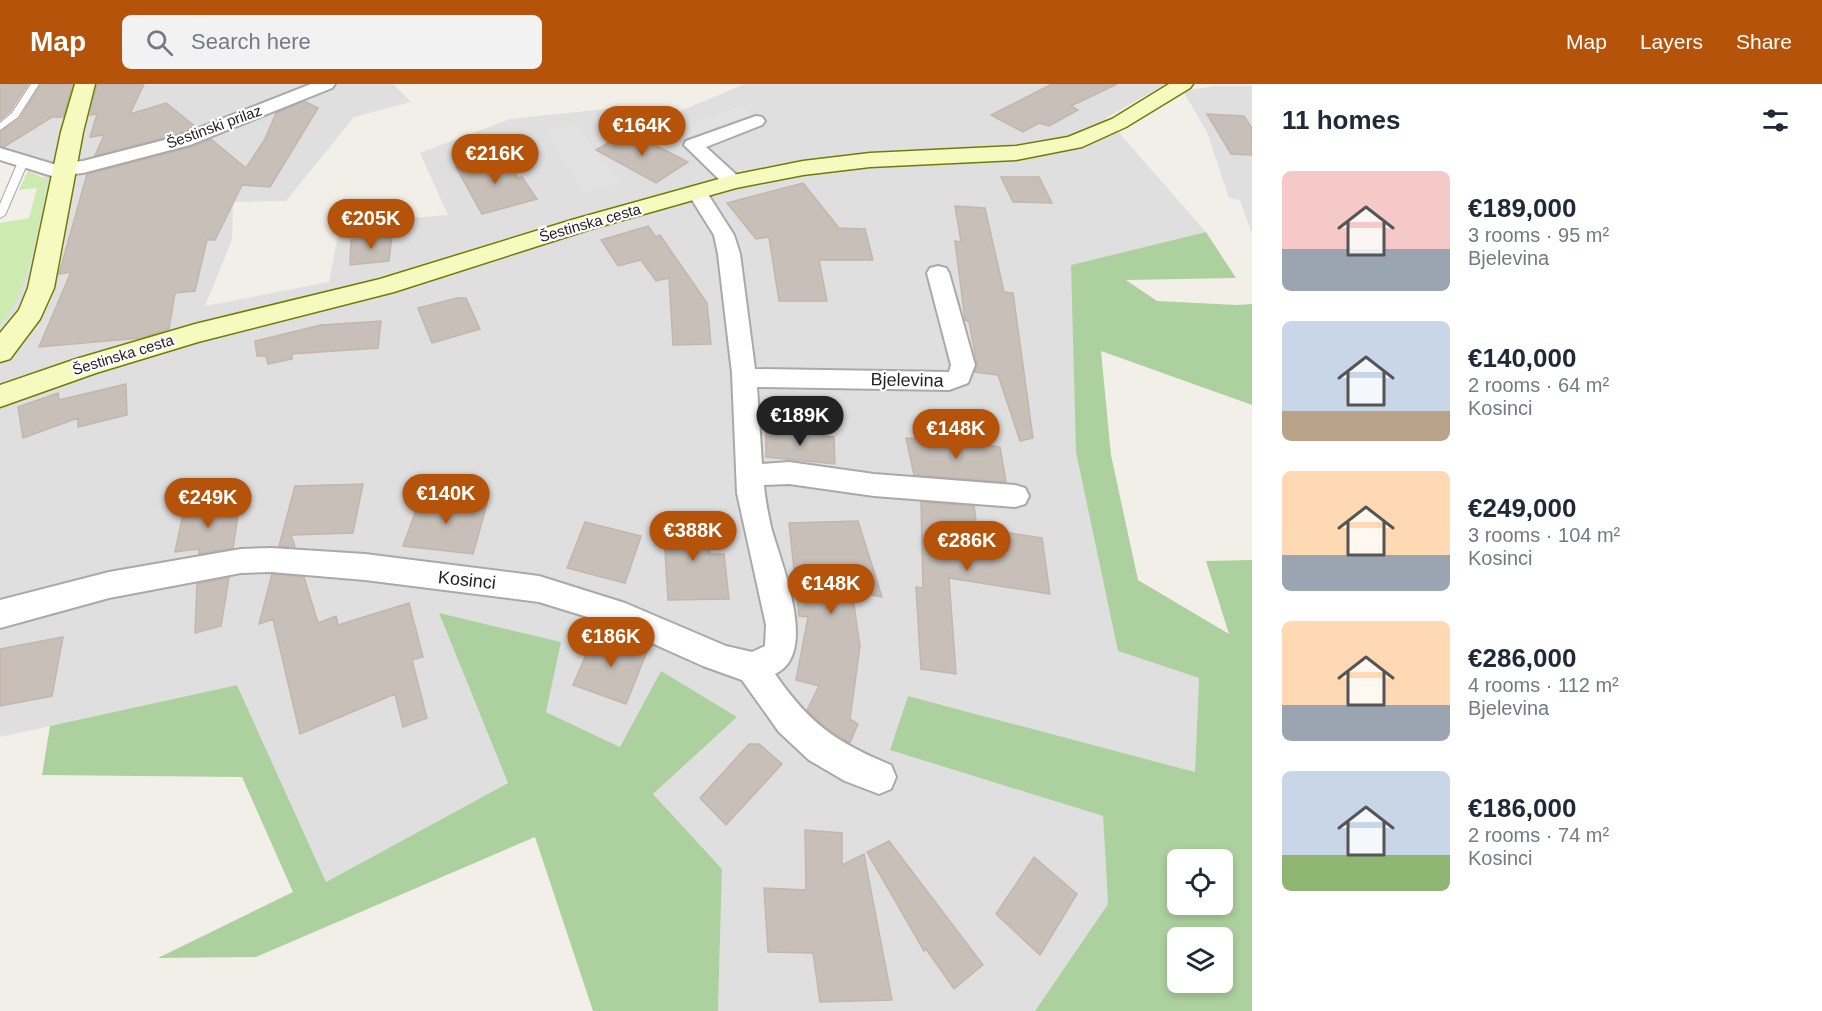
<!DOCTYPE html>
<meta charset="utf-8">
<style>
:root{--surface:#fff;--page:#f2f2f3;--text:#1f2937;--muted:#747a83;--accent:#b45309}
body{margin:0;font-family:Arial,sans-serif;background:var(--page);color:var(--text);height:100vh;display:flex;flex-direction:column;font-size:22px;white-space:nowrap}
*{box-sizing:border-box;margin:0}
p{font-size:20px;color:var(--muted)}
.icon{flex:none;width:33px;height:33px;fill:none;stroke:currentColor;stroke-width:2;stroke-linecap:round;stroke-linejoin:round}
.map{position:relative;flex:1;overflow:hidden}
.side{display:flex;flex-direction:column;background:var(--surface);width:570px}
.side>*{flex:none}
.tools{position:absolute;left:1167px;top:765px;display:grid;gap:12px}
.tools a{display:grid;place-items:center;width:66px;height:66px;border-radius:9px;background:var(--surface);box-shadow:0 3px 9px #0003;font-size:30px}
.price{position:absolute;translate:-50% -51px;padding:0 14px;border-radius:21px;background:var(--accent);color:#fff;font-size:20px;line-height:39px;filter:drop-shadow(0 2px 3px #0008)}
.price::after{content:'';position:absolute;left:50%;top:36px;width:18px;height:14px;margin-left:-9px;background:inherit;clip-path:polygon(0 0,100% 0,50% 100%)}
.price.current{background:#222;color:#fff}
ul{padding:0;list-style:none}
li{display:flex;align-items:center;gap:18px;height:150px;padding:0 30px}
li span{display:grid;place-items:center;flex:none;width:168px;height:120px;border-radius:9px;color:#555}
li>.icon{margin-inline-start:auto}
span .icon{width:72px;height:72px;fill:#fffc;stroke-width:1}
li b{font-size:26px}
h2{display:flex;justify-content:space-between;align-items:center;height:72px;padding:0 30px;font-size:26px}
header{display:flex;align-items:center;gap:36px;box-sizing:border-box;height:84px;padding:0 30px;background:var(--accent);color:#fff}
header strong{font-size:28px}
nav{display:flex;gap:33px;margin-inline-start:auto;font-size:21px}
.search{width:420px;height:54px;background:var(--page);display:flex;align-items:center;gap:15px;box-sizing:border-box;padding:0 21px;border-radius:9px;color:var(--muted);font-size:22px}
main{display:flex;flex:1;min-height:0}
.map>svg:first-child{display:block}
.residential{fill:#e0dfdf}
.grass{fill:#cdebb0}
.forest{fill:#add19e;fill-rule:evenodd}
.parking{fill:#e2e2e2}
.building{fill:#c7bfb8;stroke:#c4b6ab;stroke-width:1.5}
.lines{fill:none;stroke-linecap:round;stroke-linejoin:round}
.lane-casing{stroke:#a9a9a9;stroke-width:2}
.street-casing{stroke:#a9a9a9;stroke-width:4}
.secondary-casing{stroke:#707d05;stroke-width:3}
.lane{fill:#fff;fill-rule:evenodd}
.street{fill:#fff;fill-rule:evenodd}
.secondary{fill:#f7fabf;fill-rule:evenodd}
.labels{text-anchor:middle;stroke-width:4.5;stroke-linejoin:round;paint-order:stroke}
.far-street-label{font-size:15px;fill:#222;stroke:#fff}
.street-label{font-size:18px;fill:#222;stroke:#fff}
</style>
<header>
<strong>Map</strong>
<div class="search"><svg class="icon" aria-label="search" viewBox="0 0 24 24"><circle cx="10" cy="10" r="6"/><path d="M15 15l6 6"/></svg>Search here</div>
<nav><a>Map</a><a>Layers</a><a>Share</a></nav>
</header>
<main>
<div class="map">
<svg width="1252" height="927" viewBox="0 0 1252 927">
<rect width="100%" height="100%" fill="#f2efe9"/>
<path class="residential" d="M0 0H393L411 18 354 33 286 117 233 118 232 156 205 222 329 198 340 140 448 131 420 69 510 35 615 24 647 41 745 0H1166L1106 34 1206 148 1071 181 1118 567 1199 594 1195 688 908 612 891 665 1103 732 1108 820 1035 927H718L722 786 653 710 736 633 620 663 546 628 440 530 508 699 326 798 237 601 0 653V242L6 234 34 136 44 93 0 72Z
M1215 2H1252V150L1240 116 1229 114 1207 48 1183 7Z"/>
<path class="grass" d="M28 87 48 96C36 146 32 201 0 242V139L29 134 37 104 19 106Z"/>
<path class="forest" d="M1206 148 1236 194 1126 196 1157 217 1237 221 1252 220V321L1101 267 1111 371 1138 496 1229 550 1206 477 1252 476V927H1035L1108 820 1103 732 890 666 908 612 1195 688 1199 594 1118 567 1076 368 1071 181ZM1178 776H1222V820H1178ZM1178 854H1222V898H1178Z
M439 529 561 558 546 628 620 663 661 587 737 633 653 710 722 785 718 927H593L535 753 256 873 158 874 293 808 242 693 42 691 50 642 237 601 326 798 508 699Z"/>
<path class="parking" d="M742 22 753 30 679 56 670 48Z
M576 40 620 99 586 108 544 48Z"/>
<path class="building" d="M0 0H28L10 27 0 36Z
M41 0H73L63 33H52L4 63 0 62V48L20 34Z
M97 0H144L130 30 166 19 196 43 175 51 95 72 104 51 90 53 97 30 90 31Z
M1052 0H1117L1071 22 1078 26 1049 42 1039 39 1023 48 991 31Z
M304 17 318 24 270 103 242 101 215 156H207L195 207 175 209 169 245 141 254 39 263 71 188 59 190 87 90 191 63 211 55 246 84 265 55 276 29Z
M1207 30 1244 32 1252 44V71L1231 70Z
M628 47 688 78 656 99 596 66Z
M504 71 518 94 522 93 537 115 482 130 456 83Z
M1001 93H1039L1052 119 1013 118Z
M803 99 839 144 865 145 873 176H819L827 217H779L769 153 756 155 727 119Z
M955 122 985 124 1004 208 1013 209 1033 354 1020 357 998 291 975 288 977 280 969 238 965 236 955 157 961 158Z
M648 142 656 153 660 151 707 219 711 260 673 261 669 194 656 197 641 176 618 182 601 156Z
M392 151 389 177 350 181 351 156Z
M457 214H466L480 245 432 259 418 224Z
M381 237 378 264 292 270V275L268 280 266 272H257L255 257 321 241Z
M126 300 127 331 78 343V334L23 354 18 323 58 309 59 316Z
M766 346 834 353 835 380 766 373Z
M906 354 945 356 1000 363 1006 398 914 391Z
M363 400 353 449 291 451 295 463 279 462 295 402Z
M421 412 487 420 473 470 403 462Z
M921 418 974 422 977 444 1042 454 1050 510 949 494 956 590 921 585 916 503 923 504Z
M240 419 233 464 199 470V465L175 468 184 425Z
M706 433 710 470H724L729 515 668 516 663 434Z
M858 437 882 513 852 507 860 562 850 635 858 640 850 659 826 644 807 626 819 602 796 596 808 533 799 532 789 439Z
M585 438 641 452 625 499 567 484Z
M272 490 304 493 318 539 336 532 338 541 409 519 423 573 412 576 427 634 403 643 395 610 300 650 273 535 259 540Z
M229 494 221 542 195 549 197 500Z
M596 548 648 565 626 620 573 601Z
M63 553 52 612 0 622V565Z
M749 660H759L782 680 726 741 700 714Z
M805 746 842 749V781L864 770 892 916 820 918 813 869 768 868 764 804 806 806Z
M889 757 983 881 954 905 926 865 924 867 867 768Z
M1034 773 1077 810 1040 871 996 830Z"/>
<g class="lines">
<defs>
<path id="lane" d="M31 0H39L18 33 0 46V39L12 29Z
M23 75 28 78 5 131 0 134V120L18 78Z"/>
<path id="street" d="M311 0H335L332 4 190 61 83 89 52 92 0 76V64L53 80 83 77 176 53Z
M756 32 762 33 765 37 762 41 706 63 740 94 743 98 740 102H726L684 61 686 57Z
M697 102 704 104 734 151 740 170 755 285 949 288 951 281 927 189 930 184 938 182 946 184 949 189 975 281 968 299 949 306 757 303 762 380 789 378 874 390 1015 401 1025 404 1029 412 1025 420 1015 423 874 412 789 400 764 401C765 415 768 429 771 443 780 477 820 570 775 590 810 640 835 658 891 681L896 693 891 705 879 710 845 697 809 676 779 648 742 596 703 582 607 539 539 518 365 496 271 488 241 489 109 514 0 544V516L109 488 241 465 271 464 365 470 539 492 625 519 726 562 752 568 765 562 766 541 737 409 732 289 718 170 714 151 687 108 690 104Z"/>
<path id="secondary" d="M75 0H95L83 48 54 204 40 235 10 275 0 278V249L19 226 28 204 61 48Z
M1169 0H1193L1190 4 1126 43 1082 63 1016 76 870 83 803 91 736 104 591 145 394 208 198 258 96 289 0 323V301L76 275 195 240 380 195 575 135 733 91 803 77 870 69 1016 62 1068 53 1112 35Z"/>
</defs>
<use href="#lane" class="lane-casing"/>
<use href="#street" class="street-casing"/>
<use href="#secondary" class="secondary-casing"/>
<use href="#lane" class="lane"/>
<use href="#street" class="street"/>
<use href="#secondary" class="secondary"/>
</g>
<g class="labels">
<g class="far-street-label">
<text transform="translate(214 43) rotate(-20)" y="5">Šestinski prilaz</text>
<text transform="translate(590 139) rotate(-16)" y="5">Šestinska cesta</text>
<text transform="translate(123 271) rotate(-17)" y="5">Šestinska cesta</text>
</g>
<g class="street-label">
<text transform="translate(907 296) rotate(1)" y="6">Bjelevina</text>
<text transform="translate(467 496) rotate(6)" y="6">Kosinci</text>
</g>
</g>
</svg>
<div class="tools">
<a><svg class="icon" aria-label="locate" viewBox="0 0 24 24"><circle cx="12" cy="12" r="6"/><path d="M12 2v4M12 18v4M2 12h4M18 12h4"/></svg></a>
<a><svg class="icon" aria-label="layers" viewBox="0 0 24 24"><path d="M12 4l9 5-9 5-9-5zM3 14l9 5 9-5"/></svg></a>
</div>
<b class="price" style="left:642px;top:73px">€164K</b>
<b class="price" style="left:495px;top:101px">€216K</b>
<b class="price" style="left:371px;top:166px">€205K</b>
<b class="price current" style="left:800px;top:363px">€189K</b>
<b class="price" style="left:956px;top:376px">€148K</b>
<b class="price" style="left:446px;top:441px">€140K</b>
<b class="price" style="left:208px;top:445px">€249K</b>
<b class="price" style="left:693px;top:478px">€388K</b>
<b class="price" style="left:967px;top:488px">€286K</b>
<b class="price" style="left:831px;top:531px">€148K</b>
<b class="price" style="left:611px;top:584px">€186K</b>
</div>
<section class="side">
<h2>11 homes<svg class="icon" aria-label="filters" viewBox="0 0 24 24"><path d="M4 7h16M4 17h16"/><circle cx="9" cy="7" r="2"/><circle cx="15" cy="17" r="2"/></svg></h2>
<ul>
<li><span style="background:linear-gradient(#f6c9c9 65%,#9aa5b1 0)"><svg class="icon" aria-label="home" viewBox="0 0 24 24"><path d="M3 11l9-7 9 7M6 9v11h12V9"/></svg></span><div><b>€189,000</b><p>3 rooms · 95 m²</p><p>Bjelevina</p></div></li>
<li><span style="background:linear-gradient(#c9d6e8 75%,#b9a48a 0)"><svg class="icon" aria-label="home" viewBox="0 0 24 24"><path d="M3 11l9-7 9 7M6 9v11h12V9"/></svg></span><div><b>€140,000</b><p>2 rooms · 64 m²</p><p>Kosinci</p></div></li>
<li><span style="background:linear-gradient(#ffd9b3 70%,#9aa5b1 0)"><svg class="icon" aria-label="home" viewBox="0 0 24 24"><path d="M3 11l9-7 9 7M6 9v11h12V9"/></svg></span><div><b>€249,000</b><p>3 rooms · 104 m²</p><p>Kosinci</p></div></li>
<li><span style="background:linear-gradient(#ffd9b3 70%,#9aa5b1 0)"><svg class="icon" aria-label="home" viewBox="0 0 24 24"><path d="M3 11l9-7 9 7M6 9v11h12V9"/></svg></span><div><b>€286,000</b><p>4 rooms · 112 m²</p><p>Bjelevina</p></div></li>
<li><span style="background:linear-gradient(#c9d6e8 70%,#8fb573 0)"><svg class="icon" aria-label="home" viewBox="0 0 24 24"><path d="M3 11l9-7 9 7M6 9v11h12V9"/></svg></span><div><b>€186,000</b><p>2 rooms · 74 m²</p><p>Kosinci</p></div></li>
</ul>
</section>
</main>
